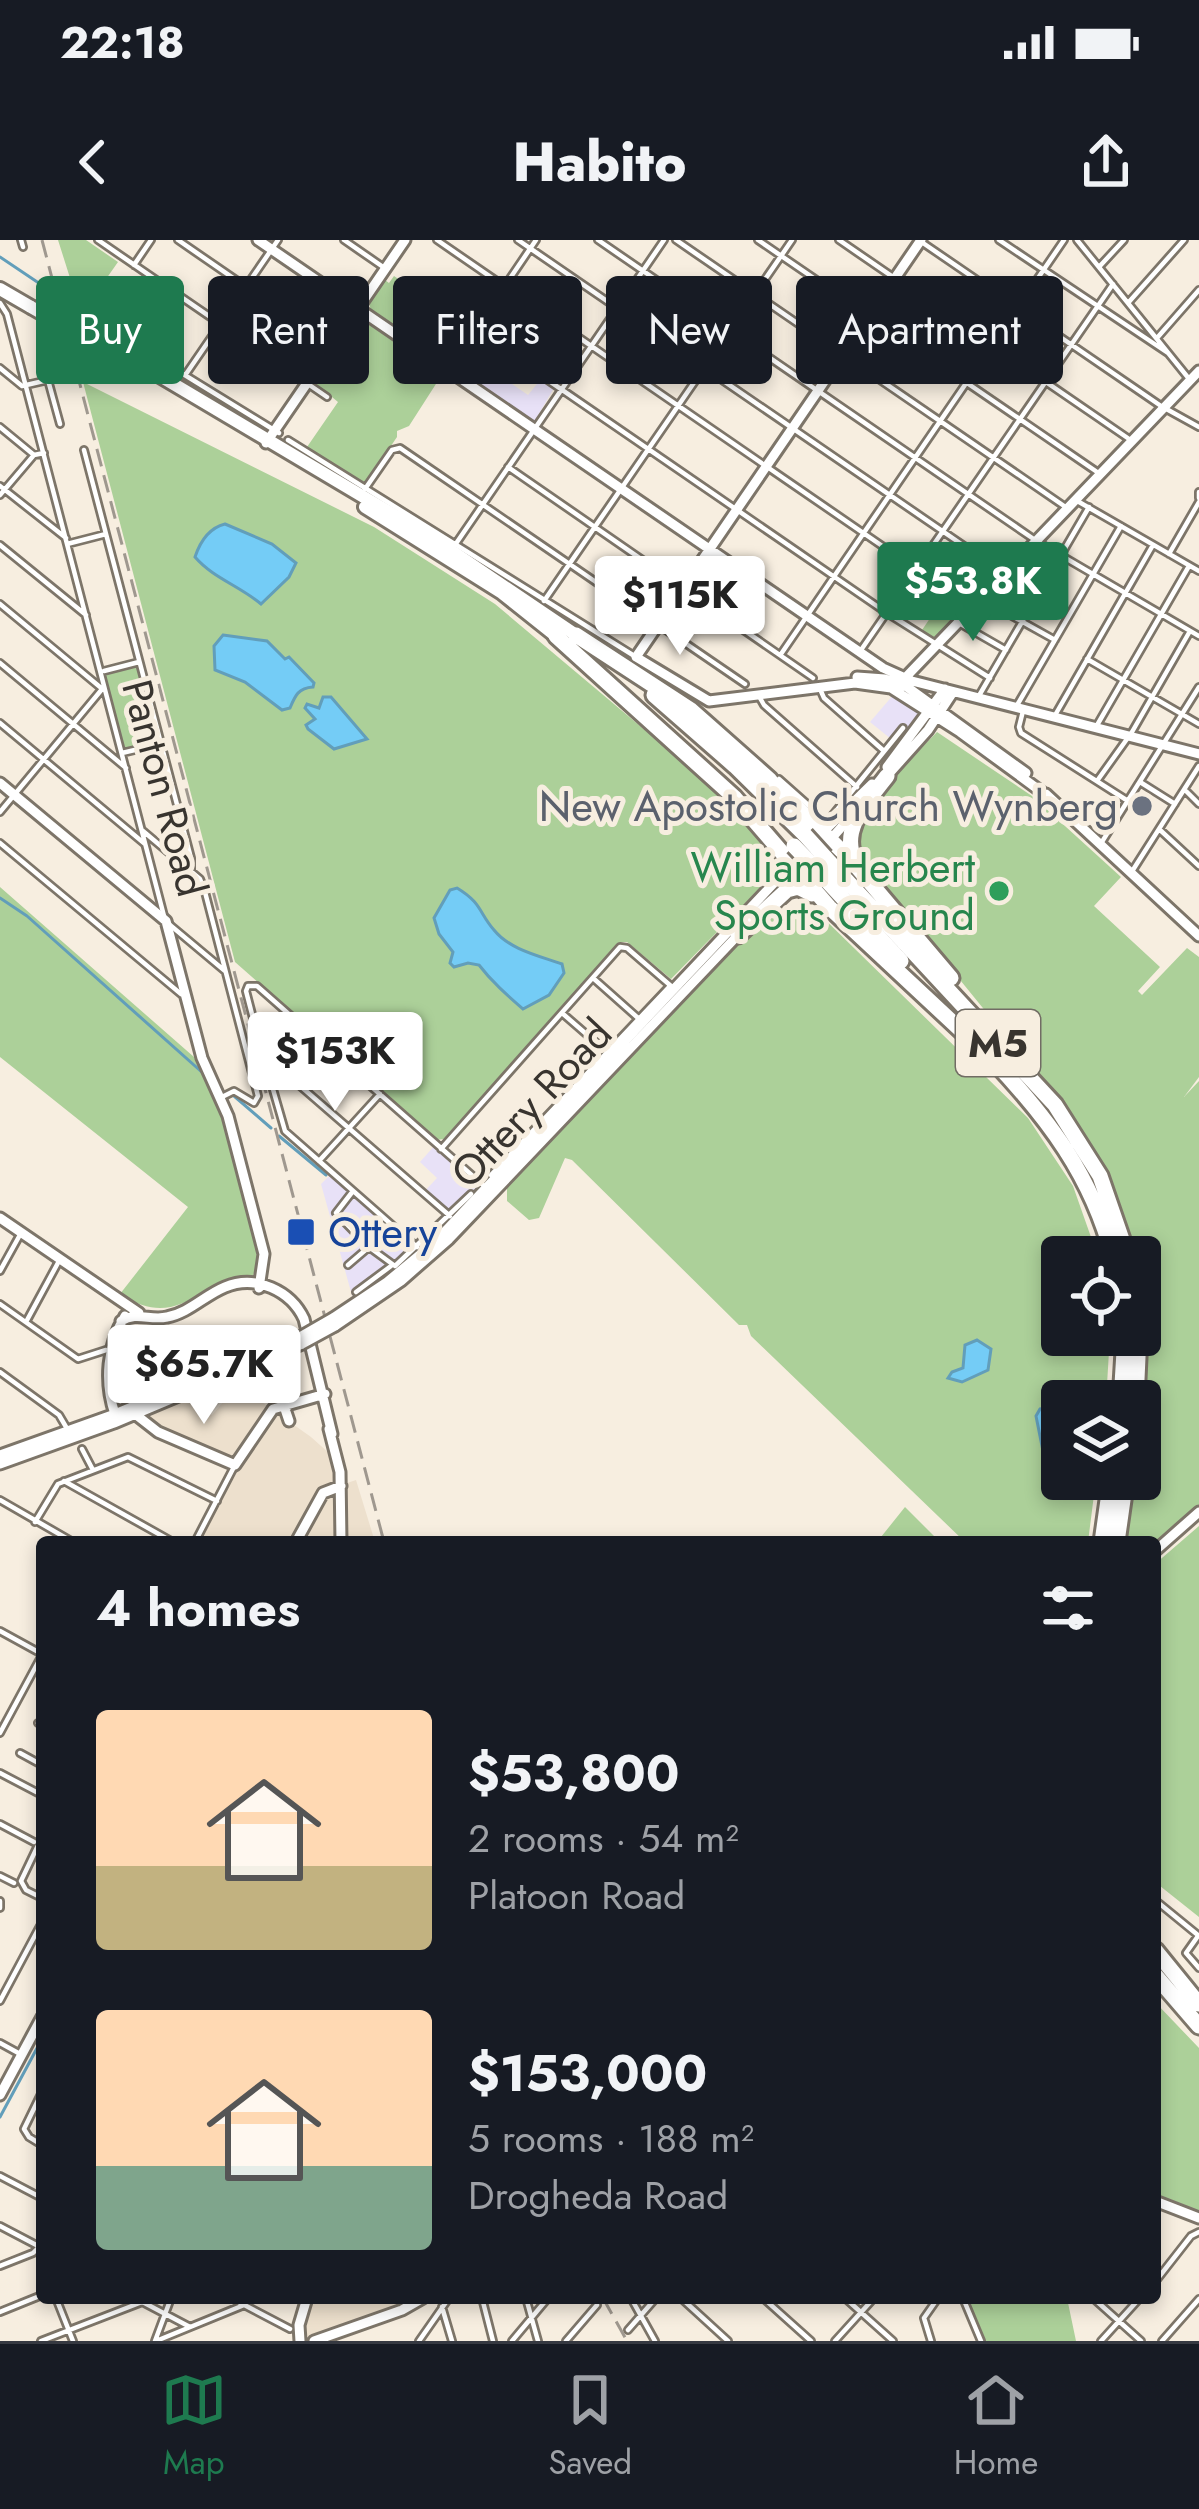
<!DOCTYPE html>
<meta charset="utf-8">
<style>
:root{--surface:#171b24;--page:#20242c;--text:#f1f3f6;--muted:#9ea1a6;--line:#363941;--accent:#1e7a4f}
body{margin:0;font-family:Jost,sans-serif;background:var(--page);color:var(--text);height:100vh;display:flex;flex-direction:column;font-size:45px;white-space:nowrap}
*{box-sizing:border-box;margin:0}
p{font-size:39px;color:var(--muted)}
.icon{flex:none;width:66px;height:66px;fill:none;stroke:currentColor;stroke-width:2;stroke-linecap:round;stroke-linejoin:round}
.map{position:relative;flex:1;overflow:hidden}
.sheet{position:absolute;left:36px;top:1296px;width:1125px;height:768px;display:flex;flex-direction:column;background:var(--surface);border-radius:12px;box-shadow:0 6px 18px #0003}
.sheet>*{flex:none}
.guide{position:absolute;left:36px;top:36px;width:1128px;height:108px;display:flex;gap:24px}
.buttons{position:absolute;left:1041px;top:996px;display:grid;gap:24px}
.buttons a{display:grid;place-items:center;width:120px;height:120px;border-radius:12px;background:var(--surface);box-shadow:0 6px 18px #0003;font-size:60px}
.price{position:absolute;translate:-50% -102px;padding:0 27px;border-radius:12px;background:#fff;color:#222;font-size:39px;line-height:78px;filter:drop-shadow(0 3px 6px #0008)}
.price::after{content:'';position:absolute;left:50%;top:72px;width:36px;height:27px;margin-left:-18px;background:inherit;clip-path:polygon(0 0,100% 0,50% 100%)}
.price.active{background:var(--accent);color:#fff}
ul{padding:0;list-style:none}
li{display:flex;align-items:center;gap:36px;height:300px;padding:0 60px}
li span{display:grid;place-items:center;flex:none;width:336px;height:240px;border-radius:12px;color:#555}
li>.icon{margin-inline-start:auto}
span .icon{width:144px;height:144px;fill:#fffc;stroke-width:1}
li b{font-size:51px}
h2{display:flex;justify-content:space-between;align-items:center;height:144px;padding:0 60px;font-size:51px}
.pill{padding:0 42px;border-radius:12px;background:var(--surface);box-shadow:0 6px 18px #0003;font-size:42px;line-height:108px}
.pill.active{background:var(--accent);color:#fff}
.status{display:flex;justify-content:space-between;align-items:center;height:84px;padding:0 60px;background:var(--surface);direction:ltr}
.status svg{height:33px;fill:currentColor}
header{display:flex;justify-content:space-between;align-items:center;height:156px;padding:0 60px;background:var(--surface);font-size:54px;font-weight:800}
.tabs{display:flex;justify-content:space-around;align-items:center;height:168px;border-top:3px solid var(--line);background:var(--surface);font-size:33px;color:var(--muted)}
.tabs a{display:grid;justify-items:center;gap:6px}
.tabs .active{color:var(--accent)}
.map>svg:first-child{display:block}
.commercial{fill:#e8e1f7}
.industrial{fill:#ede0cd}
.green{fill:#acd099}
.water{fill:#74ccf6;stroke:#629eba;stroke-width:3}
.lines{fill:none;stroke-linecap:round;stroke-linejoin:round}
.stream{stroke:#629eba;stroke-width:3}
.street-casing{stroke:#7d7569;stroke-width:10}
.secondary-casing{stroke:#7d7569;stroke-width:15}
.primary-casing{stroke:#7d7569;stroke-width:18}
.highway-casing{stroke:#7d7569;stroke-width:21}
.street{stroke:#fff;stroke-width:4.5}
.secondary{stroke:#fff;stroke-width:9}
.primary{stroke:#fff;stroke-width:12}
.highway{stroke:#fff;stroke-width:15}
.rail{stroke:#9f988f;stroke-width:3;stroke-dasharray:18 9;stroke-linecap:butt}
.secondary-bridge-casing{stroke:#7d7569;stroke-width:15;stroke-linecap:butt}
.primary-bridge-casing{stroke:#7d7569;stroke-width:18;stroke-linecap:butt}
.highway-bridge-casing{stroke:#7d7569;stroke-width:21;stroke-linecap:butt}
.secondary-bridge{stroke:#fff;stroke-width:9}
.primary-bridge{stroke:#fff;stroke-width:12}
.highway-bridge{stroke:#fff;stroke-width:15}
.worship-dot{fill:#6b7280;stroke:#f7eee0;stroke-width:4.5}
.leisure-dot{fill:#2e9e5b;stroke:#f7eee0;stroke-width:4.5}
.transit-dot{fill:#1a4fb4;stroke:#f7eee0;stroke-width:4.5}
.labels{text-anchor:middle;stroke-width:10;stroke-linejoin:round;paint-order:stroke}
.shield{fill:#f7eee0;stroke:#716c64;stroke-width:3}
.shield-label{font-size:39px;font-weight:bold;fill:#38342f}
.street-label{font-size:42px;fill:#38342f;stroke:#f7eee0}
.worship-label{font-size:42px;fill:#5b616d;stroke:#f7eee0;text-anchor:end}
.leisure-label{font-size:42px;fill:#27864d;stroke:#f7eee0;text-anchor:end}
.transit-label{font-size:42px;fill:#164399;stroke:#f7eee0;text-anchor:start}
</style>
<div class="status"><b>22:18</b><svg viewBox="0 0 49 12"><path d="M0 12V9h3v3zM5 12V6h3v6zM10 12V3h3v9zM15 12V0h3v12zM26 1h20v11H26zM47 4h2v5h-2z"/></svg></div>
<header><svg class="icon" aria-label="back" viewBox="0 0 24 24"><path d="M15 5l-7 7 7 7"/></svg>Habito<svg class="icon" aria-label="share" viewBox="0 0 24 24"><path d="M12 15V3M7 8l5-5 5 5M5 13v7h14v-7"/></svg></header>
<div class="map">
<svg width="1199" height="2101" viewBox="0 0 1199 2101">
<rect width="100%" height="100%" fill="#f7eee0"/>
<path class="commercial" d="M464 111 528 155 541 139 554 148 533 184 451 129Z
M894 454 921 474 906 494 900 488 891 499 870 482Z
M436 904 482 945 450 976 423 953 437 938 420 922Z
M332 933 417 1007 353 1059 321 944Z"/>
<path class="industrial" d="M238 1145 311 1197 339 1222 341 1245 356 1240 375 1302H195L235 1225 158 1192 149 1178 159 1165 186 1153 212 1175Z
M307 2058H423L314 2101H300Z"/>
<path class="green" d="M58 0H86L118 22 87 66 77 60Z
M394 36 410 47 414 42 465 76 452 98 460 105 448 121 372 73 369 64 385 40 389 43Z
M364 79 443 133 409 186 397 191V197L368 240 362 242 307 207 338 162 315 143Z
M83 142 374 287 495 364 746 575 772 611 764 644 671 739 627 702H620L444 899 436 900 235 722Z
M947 353 968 368 934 403 920 393Z
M139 422 160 504 122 513 101 432Z
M937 492 1032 556 1121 637 1094 666 1160 727 1138 751 1142 755 1187 708 1199 717V837L1184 857 1199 841V1265L1155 1304 1121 1302 1130 1239H1140L1143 1091 1140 1017H1133L1061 864 860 617 858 588 878 553Z
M0 647 194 817 224 883 259 1018 253 1036C195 1044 177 1091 120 1054L188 967 0 817Z
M811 666 1028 878 1073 946 1098 1017H1062V1095H1110L1106 1161H1062V1239H1096L1088 1302H965L751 1096 747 1085H739L572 920 565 918 539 978 529 980 507 961V945L731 709 781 670Z
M905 1267 940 1302H877Z
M1199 1286V1677L1155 1642V1324Z
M1155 1762 1199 1808V1973L1155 1955Z
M967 2058H1067L1076 2101H985Z"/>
<path class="water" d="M225 284 272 304 296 323 289 337 261 364C240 346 213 338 195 317 200 302 209 288 225 284Z
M223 395 267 401 285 419 289 417 314 443 313 447C298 448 295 456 290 468L282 470 245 442 215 430 214 406Z
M323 457H331L367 499 334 509 308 489 306 485 315 479 305 468 307 464 319 468Z
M457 648C482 663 479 673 494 690 510 710 540 716 562 724L564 733 549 755 523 769C507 755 492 742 479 725L468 723 454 727 450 723 453 712 439 694 434 678 450 650Z
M977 1100 991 1109 988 1130 962 1142 948 1138 952 1132 963 1128 965 1105Z
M1048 1168 1062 1177V1213L1055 1218 1043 1211 1036 1176 1040 1169Z"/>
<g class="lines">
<path class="stream" d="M0 17 67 62
M0 658 27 676 204 834
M234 856 271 888
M279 896 326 935
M0 1877 42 1799"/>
<defs>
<path id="street" d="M21 0 23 7
M98 0 327 157
M178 0 332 106
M344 0 386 29
M437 0 971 367
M518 0 1005 334
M536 0 475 90 887 373 990 438
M598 0 1038 302 1199 396
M676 0 1067 268
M758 0 1100 234
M839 0 1132 201
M999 0 1168 113
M1077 0 1190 140
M923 3 1161 166 1199 187
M134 25 151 0
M1099 27 1124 0
M0 63 7 74 164 676
M1128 63 1184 0
M92 78 279 193
M1157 98 1199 50
M0 128 22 146 48 140 60 184
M186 134 278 0
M0 187 34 215
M288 200 636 417
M84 210 191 618V631
M508 227 813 438
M0 246 66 298
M365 249 392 210 400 208 745 444
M1199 252V258
M0 255 34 215 44 213
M1079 262 1199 331
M67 304 106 294
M0 305 86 375
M455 305 664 0
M1169 314 1199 262
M544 361 792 0
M0 364 100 447
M1012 376 1055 400
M959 383 1006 410
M861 410 1113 44
M781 414 1064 0
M1087 419 1199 484
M0 423 126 528
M104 431 139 422
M820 449 824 458 884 511
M980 454 1089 267
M760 458 764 465 857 547
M1016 467 1121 286
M1023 471 1019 487 1021 493 1128 561
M1054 477 1153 305
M0 483 145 604
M1096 487 1189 326
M122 513 160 504
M779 539 824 579
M1097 541 1132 492 1190 391
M1140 542 1175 564
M1186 551 1199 564
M0 572 103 448
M832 576 903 488
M1159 589 1199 626
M143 591 200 639 205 652 258 856 254 863 234 851 220 858
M0 603 181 754
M1100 605 1199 447
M1131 633 1199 526
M170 685 225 731
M593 738 638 778
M562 773 607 812
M268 818 450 976
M441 909 620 707 627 708 671 746
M319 921 380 854
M491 935 669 747
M353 951 336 973 369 1007
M417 1007 285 891 266 825 268 818 261 809 246 751 248 746H257L483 945
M348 1025 369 1007 395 1026 471 954
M0 1031 21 993
M356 1052 391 1026
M0 1064 78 1119 106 1110
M26 1082 59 1021
M0 1132 59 1175 69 1192
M82 1209 93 1230
M64 1241 173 1302
M0 1260 73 1302
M35 1282 58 1244 128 1217 217 1261
M195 1302 235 1225
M0 1391 42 1414
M38 1483 42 1485
M0 1493 42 1415
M20 1513 42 1525
M0 1533 42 1555
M0 1584 34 1602
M42 1597 21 1641 26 1650 42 1658
M0 1636 14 1643
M1155 1660 1199 1696
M0 1661V1668
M1198 1696 1186 1713 1199 1728
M0 1761 40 1686
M0 1803 22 1815
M42 1852 24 1889 29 1897 42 1905
M0 1936 42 1958
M0 1986 42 2008
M0 2026 33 2013 42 2004
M1155 2042 1191 1996 1199 1992
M56 2058 73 2101
M135 2058 190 2087
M231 2058 290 2089
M482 2058 493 2101
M526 2058 538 2101
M631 2058 655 2101
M681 2058 728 2101
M763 2058 811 2101
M845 2058 893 2101
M963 2058 981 2101
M1093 2058 1141 2101
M442 2067 452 2101
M0 2072 42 2055
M628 2090 656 2058
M41 2101 142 2062
M155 2101 171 2058
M156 2101 244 2065
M419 2101 449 2058
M512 2101 548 2058
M566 2101 597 2065
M835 2101 874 2058
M931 2101 924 2078 938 2058
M1101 2101 1140 2058
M1162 2101 1199 2059"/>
<path id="secondary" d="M258 0 883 428 912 441 1199 514
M921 0 636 417 709 461 855 443 891 448 960 492 1050 558
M266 203 405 0
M857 437 885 439 907 447 1026 533
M905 438 1199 131
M887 527 945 449
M886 537 928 490 953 452
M0 543 166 681 202 818 228 876 264 1014 259 1048
M1046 554 1199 696
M820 595 872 544
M830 600 855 572
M0 978 139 1073
M333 1078 387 1042 434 1003 792 624
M121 1081C137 1071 150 1081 167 1077 189 1073 205 1055 225 1047 256 1034 291 1051 304 1079L332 1194
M335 1086 401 1041 449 999 739 694
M115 1174C104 1142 107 1105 125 1076
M135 1174 158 1192 235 1225 273 1169 325 1154
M289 1181 285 1169 290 1163
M329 1189 340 1232 341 1302
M0 1215 115 1174 300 1097
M0 1224 114 1183 302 1104
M296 1302 323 1253 341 1246
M1155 1311 1199 1272
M0 1855 42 1777
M1155 1961 1199 1978
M300 2101 299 2085 307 2058
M314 2101 402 2070 423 2058"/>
<path id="primary" d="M0 49 31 67
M86 92 431 297 576 395
M365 267 502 353 556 396"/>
<path id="highway" d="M576 395 691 470 770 540
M556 396 734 557 829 667 995 822
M654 455 735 526 805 595
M766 537 851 620 951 738
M825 617 1055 865 1100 936 1128 1017
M856 622C838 590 868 561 887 536
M814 627 901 721
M738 695 787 650 798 647 812 654
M991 818C1048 878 1092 936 1113 1017
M1121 1161 1125 1095
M1136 1161 1139 1095
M1102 1302 1111 1239
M1117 1302 1126 1239
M1155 1710 1199 1764
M1155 1735 1199 1786"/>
</defs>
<use href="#street" class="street-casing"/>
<use href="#secondary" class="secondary-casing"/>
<use href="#primary" class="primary-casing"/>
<use href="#highway" class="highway-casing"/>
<use href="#street" class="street"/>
<use href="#secondary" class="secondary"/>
<use href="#primary" class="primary"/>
<use href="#highway" class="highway"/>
<path class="rail" d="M42 0 384 1302
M603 2058 627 2101"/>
<defs>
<path id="secondary-bridge" d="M300 1097 333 1078
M302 1104 335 1086"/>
<path id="primary-bridge" d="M31 67 92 102"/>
<path id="highway-bridge" d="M805 595 825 617
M794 606 814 627"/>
</defs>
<use href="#secondary-bridge" class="secondary-bridge-casing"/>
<use href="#primary-bridge" class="primary-bridge-casing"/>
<use href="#highway-bridge" class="highway-bridge-casing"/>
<use href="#secondary-bridge" class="secondary-bridge"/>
<use href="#primary-bridge" class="primary-bridge"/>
<use href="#highway-bridge" class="highway-bridge"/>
</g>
<circle class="worship-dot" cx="1142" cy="566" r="12"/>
<circle class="leisure-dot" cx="999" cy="651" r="12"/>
<rect class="transit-dot" x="286" y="977" width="30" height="30" rx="6"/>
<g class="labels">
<rect class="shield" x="956" y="770" width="84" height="66" rx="9"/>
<g class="shield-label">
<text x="998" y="817">M5</text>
</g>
<g class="street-label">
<text transform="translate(165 548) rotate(75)" y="15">Panton Road</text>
<text transform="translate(531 863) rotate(-47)" y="15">Ottery Road</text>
</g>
<g class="worship-label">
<text x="1118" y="581">New Apostolic Church Wynberg</text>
</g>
<g class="leisure-label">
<text x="975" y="642">William Herbert<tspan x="975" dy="48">Sports Ground</tspan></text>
</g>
<g class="transit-label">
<text x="328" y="1007">Ottery</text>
</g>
</g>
</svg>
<div class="buttons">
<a><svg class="icon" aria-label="locate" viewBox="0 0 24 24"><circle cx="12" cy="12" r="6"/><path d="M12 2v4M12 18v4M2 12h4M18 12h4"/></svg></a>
<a><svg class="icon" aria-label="layers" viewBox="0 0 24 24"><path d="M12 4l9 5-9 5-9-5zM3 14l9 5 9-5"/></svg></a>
</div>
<b class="price active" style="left:973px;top:404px">$53.8K</b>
<b class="price" style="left:680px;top:418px">$115K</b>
<b class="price" style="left:335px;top:874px">$153K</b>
<b class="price" style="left:204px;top:1187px">$65.7K</b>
<div class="guide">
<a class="pill active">Buy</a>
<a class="pill">Rent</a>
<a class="pill">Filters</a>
<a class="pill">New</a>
<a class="pill">Apartment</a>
</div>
<section class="sheet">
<h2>4 homes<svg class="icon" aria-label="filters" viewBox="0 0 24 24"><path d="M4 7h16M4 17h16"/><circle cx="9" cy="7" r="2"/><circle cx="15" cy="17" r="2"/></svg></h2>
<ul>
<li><span style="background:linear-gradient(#ffd9b3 65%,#c2b280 0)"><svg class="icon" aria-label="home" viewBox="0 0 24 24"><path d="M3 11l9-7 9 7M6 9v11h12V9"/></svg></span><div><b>$53,800</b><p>2 rooms · 54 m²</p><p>Platoon Road</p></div></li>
<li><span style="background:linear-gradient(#ffd9b3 65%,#7fa58c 0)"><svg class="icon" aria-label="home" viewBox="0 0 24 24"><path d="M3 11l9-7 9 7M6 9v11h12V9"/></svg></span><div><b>$153,000</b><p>5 rooms · 188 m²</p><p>Drogheda Road</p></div></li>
</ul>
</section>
</div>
<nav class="tabs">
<a class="active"><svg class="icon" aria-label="map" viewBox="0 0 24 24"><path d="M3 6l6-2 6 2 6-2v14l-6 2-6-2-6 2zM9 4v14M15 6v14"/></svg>Map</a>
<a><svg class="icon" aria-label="saved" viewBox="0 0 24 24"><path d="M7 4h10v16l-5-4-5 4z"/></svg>Saved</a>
<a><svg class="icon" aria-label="home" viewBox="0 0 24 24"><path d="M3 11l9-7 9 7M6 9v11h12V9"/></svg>Home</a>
</nav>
